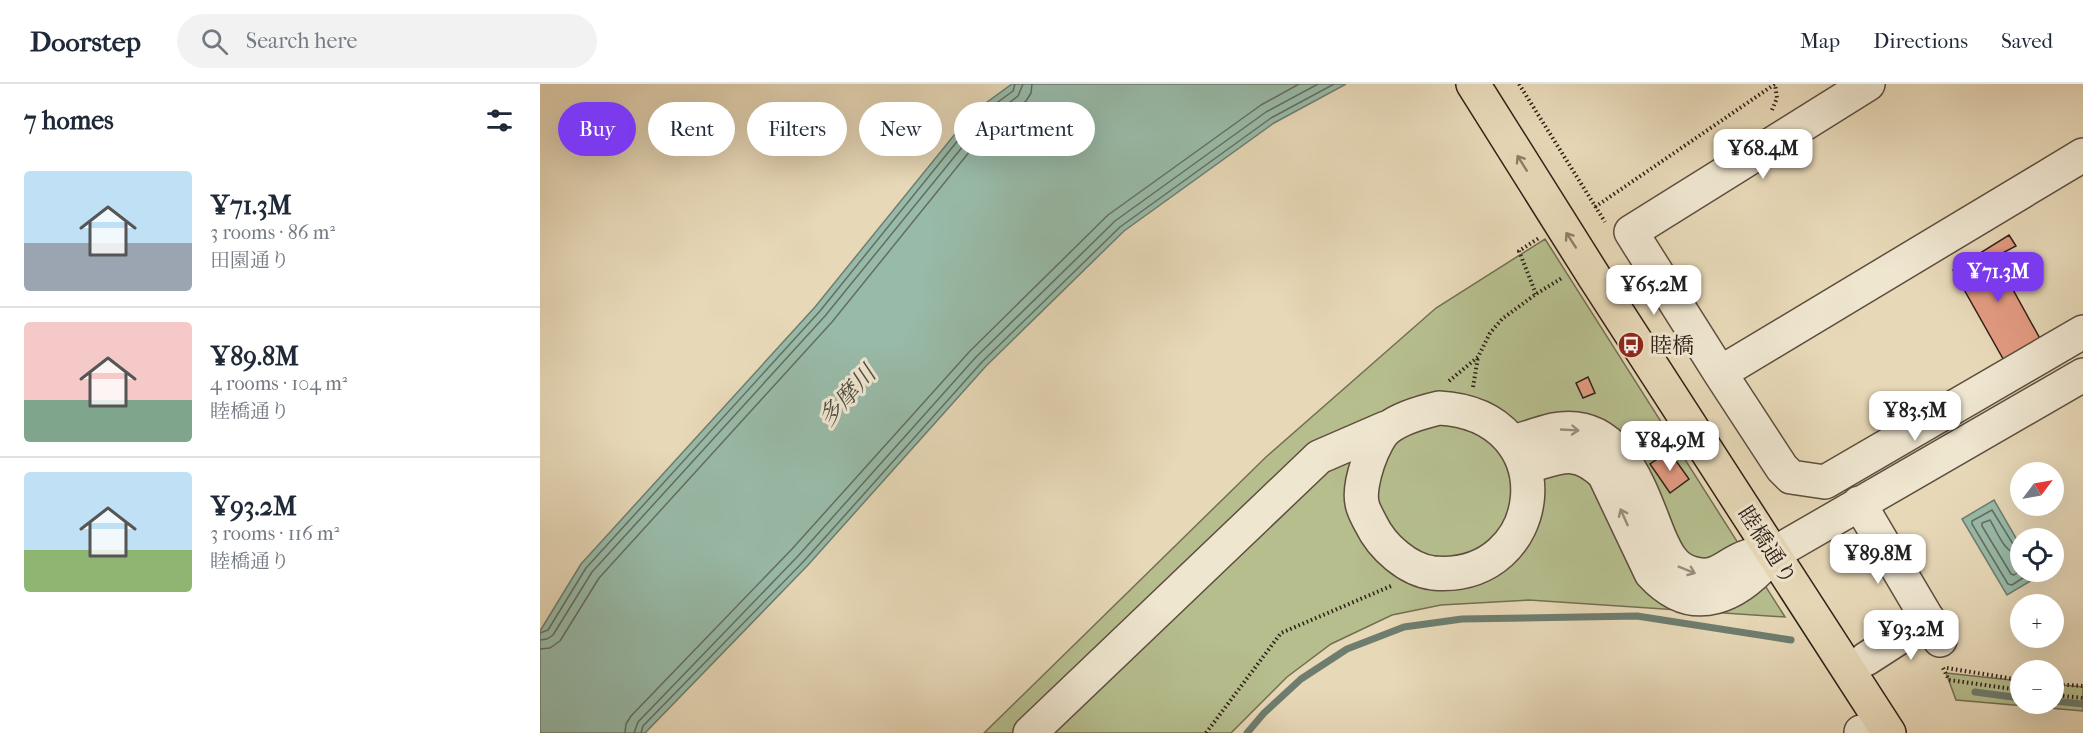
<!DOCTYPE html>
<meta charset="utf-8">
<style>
:root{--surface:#fff;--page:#f2f2f3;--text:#1f2937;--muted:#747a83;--line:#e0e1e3;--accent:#7c3aed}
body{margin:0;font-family:"IM FELL French Canon","Noto Serif JP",serif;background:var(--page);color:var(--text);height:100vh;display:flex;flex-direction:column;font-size:22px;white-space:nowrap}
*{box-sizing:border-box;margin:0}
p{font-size:20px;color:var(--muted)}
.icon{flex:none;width:33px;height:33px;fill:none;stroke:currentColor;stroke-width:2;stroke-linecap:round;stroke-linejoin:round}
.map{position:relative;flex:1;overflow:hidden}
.drawer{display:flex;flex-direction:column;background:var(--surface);width:540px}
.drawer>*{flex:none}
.top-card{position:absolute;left:18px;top:18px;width:570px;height:54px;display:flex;gap:12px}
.needle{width:39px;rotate:58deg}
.buttons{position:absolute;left:1470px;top:378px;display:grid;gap:12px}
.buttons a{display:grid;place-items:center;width:54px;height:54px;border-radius:50%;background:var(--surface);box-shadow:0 6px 24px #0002;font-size:30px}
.price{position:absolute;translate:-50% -51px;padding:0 14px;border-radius:12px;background:#fff;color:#222;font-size:20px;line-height:39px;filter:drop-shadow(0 2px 3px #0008)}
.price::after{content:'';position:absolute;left:50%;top:36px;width:18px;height:14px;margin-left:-9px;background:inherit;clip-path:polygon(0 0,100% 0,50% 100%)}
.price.active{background:var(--accent);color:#fff}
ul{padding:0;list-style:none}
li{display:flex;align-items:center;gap:18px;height:150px;padding:0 24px}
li+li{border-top:2px solid var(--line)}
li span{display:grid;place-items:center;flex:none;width:168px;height:120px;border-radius:6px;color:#555}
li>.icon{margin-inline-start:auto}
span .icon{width:72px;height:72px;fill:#fffc;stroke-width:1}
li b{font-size:26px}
h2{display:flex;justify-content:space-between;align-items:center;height:72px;padding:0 24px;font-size:26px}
.tag{padding:0 21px;border-radius:27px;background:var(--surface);box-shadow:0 6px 24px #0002;font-size:21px;line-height:54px}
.tag.active{background:var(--accent);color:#fff}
header{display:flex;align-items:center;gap:36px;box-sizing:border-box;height:84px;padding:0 30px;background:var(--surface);border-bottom:2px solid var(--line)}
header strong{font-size:28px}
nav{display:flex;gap:33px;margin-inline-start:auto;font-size:21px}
.search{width:420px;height:54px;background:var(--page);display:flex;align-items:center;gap:15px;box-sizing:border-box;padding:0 21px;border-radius:33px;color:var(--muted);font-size:22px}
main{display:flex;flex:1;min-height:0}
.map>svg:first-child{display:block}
.green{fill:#b6be8e;stroke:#736f52;stroke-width:1.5}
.water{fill:#98bba9;stroke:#6e7d6f;stroke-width:1.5}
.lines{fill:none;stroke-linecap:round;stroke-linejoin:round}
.shore{stroke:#646e60;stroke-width:1.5}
.stream{stroke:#6e7d6f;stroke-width:7}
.building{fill:#e39b82;stroke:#302017;stroke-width:1.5}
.minor-casing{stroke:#5e4e3f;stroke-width:36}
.major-casing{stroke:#302017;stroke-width:36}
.path{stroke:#302017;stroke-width:4;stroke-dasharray:1.5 3;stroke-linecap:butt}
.minor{stroke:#efe6d0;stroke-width:33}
.major{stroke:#e7d8b7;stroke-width:33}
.oneway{stroke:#8c7c67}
.oneway2{stroke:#998d7d}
.labels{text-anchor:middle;stroke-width:6;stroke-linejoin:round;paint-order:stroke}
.poi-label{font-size:22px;fill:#302017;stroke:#efe6d0;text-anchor:start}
.street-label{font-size:22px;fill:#302017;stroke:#efe6d0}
.water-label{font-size:24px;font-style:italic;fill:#4f4e43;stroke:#efe6d0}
</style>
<header>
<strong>Doorstep</strong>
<div class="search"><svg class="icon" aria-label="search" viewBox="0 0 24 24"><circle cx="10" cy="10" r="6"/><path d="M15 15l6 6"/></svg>Search here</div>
<nav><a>Map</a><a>Directions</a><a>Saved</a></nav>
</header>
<main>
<section class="drawer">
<h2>7 homes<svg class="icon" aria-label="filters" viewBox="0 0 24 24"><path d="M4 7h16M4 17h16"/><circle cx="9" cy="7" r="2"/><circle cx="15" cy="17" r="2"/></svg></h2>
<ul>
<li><span style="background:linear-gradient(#bfe0f5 60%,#9aa5b1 0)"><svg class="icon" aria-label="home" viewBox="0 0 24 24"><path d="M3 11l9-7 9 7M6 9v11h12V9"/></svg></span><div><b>¥71.3M</b><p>3 rooms · 86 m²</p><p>田園通り</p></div></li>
<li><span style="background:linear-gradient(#f6c9c9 65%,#7fa58c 0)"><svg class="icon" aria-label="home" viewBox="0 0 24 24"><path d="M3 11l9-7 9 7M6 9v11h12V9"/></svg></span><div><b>¥89.8M</b><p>4 rooms · 104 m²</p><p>睦橋通り</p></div></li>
<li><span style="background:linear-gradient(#bfe0f5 65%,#8fb573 0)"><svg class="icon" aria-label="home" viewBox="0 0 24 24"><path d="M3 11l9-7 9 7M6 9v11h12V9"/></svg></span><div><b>¥93.2M</b><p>3 rooms · 116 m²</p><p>睦橋通り</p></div></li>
</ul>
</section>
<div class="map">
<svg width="1543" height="649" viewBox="0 0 1543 649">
<rect width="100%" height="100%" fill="#e7d8b7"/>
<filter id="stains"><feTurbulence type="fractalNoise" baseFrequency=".00333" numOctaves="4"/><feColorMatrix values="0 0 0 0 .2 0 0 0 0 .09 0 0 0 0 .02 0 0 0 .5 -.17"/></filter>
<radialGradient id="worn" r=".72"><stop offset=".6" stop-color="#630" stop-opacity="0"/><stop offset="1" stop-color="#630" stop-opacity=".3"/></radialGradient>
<path class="green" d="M1005 155 1245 533 989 516 901 521 852 531 791 560 747 593 691 649H444L726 373 896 224Z
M1406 589 1480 597V620H1514V600L1543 603V627L1416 616Z"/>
<path class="water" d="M472 0H806L734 39 584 147 446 282 268 481 105 649H0V547L41 480 275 223 432 29Z
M1454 416 1480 461V488H1496L1499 492 1467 511 1422 435Z"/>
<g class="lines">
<path class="shore" d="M1480 463 1473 460 1452 426 1432 437V440L1468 500 1472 501 1492 488
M1480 471C1464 469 1458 449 1450 436L1442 439V442L1471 490 1474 491 1480 487
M0 549 8 546 46 484 280 227 436 34 473 7 475 0
M0 556 7 555 13 551 52 488 285 232 441 40 478 12 483 0
M0 565 10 564 20 557 59 494 292 238 447 46 486 17 491 9 492 0
M85 649 86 640 91 632 252 465 430 267 568 131 721 21 759 0
M94 649 98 638 258 472 436 273 575 137 726 28 778 0
M101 649 103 642 264 477 442 278 580 143 731 34 794 0"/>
<path class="stream" d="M1435 608 1480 614
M1514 617 1543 620
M707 649 724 629 761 595 807 565 864 543 922 535 1097 532 1251 556"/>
</g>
<path class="building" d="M1469 151 1476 162 1455 173 1503 260 1466 280 1413 186Z
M1048 293 1055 309 1043 314 1036 299Z
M1129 367 1149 395 1130 409 1110 380Z"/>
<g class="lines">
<defs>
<path id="minor" d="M1543 71 1180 289 1242 384 1251 393 1285 398 1543 248
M1180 289 1091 148 1328 0
M899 324C1028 331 1008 499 893 489 868 486 842 463 831 440 828 434 823 426 822 419 818 401 833 355 848 344 861 334 882 328 899 324Z
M974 358C987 354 1000 349 1013 346 1080 333 1100 405 1119 452 1126 468 1133 484 1151 489 1177 497 1184 481 1206 473 1213 470 1225 471 1233 470 1199 512 1154 536 1111 489L1064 390C1035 362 1019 374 985 383
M1319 419 1400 556
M1233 470 1543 291
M1326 575 1388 535
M1321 648V649
M490 649 779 373 846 344"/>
<path id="major" d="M933 0 1055 194 1349 649"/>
</defs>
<use href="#minor" class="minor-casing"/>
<use href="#major" class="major-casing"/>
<path class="path" d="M979 0 1065 138
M1232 26 1237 14 1235 0
M1055 123 1235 0
M996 210 979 167 999 154
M909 297 938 273 950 249 962 235 996 210 1022 194
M933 303 938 273
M1403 584 1409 596 1480 606
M1407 584 1480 596
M1514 600 1543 602
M1514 611 1543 614
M666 649 741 549 851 502"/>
<use href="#minor" class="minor"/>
<use href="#major" class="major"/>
</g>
<defs><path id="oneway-shaft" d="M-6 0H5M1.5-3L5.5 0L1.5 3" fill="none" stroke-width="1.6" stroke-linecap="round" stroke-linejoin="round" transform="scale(1.5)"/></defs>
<g class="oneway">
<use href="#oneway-shaft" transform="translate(982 79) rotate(-122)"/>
<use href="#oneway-shaft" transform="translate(1031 156) rotate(-123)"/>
</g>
<g class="oneway2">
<use href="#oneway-shaft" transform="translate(1030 346) rotate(3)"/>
<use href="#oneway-shaft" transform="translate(1084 433) rotate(-114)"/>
<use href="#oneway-shaft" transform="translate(1147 486) rotate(22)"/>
</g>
<defs>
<symbol id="bus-disc" viewBox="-11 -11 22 22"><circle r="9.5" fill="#8f2418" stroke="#efe6d0"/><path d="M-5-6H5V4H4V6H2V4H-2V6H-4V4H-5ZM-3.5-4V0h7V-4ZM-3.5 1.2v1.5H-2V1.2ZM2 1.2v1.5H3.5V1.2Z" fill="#fff"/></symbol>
</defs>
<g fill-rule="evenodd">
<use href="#bus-disc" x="1076" y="246" width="30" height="30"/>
</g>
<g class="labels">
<g class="poi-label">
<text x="1110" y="269">睦橋</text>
</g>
<g class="street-label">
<text transform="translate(1228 461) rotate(57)" y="8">睦橋通り</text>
</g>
<g class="water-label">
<text transform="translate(307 312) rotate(-48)" y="8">多摩川</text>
</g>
</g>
<rect width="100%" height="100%" filter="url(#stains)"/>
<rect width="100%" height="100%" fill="url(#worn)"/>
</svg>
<div class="buttons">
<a><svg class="needle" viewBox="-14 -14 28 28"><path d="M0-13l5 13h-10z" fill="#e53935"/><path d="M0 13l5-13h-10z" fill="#747a83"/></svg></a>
<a><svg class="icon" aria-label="locate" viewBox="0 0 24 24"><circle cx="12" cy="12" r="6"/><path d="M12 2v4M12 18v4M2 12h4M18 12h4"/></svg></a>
<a>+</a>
<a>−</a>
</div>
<b class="price" style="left:1223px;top:96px">¥68.4M</b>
<b class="price active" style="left:1458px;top:219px">¥71.3M</b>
<b class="price" style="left:1114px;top:232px">¥65.2M</b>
<b class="price" style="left:1375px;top:358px">¥83.5M</b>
<b class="price" style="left:1130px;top:388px">¥84.9M</b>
<b class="price" style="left:1338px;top:501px">¥89.8M</b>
<b class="price" style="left:1371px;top:577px">¥93.2M</b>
<div class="top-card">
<a class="tag active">Buy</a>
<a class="tag">Rent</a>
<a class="tag">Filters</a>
<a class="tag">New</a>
<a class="tag">Apartment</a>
</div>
</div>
</main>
